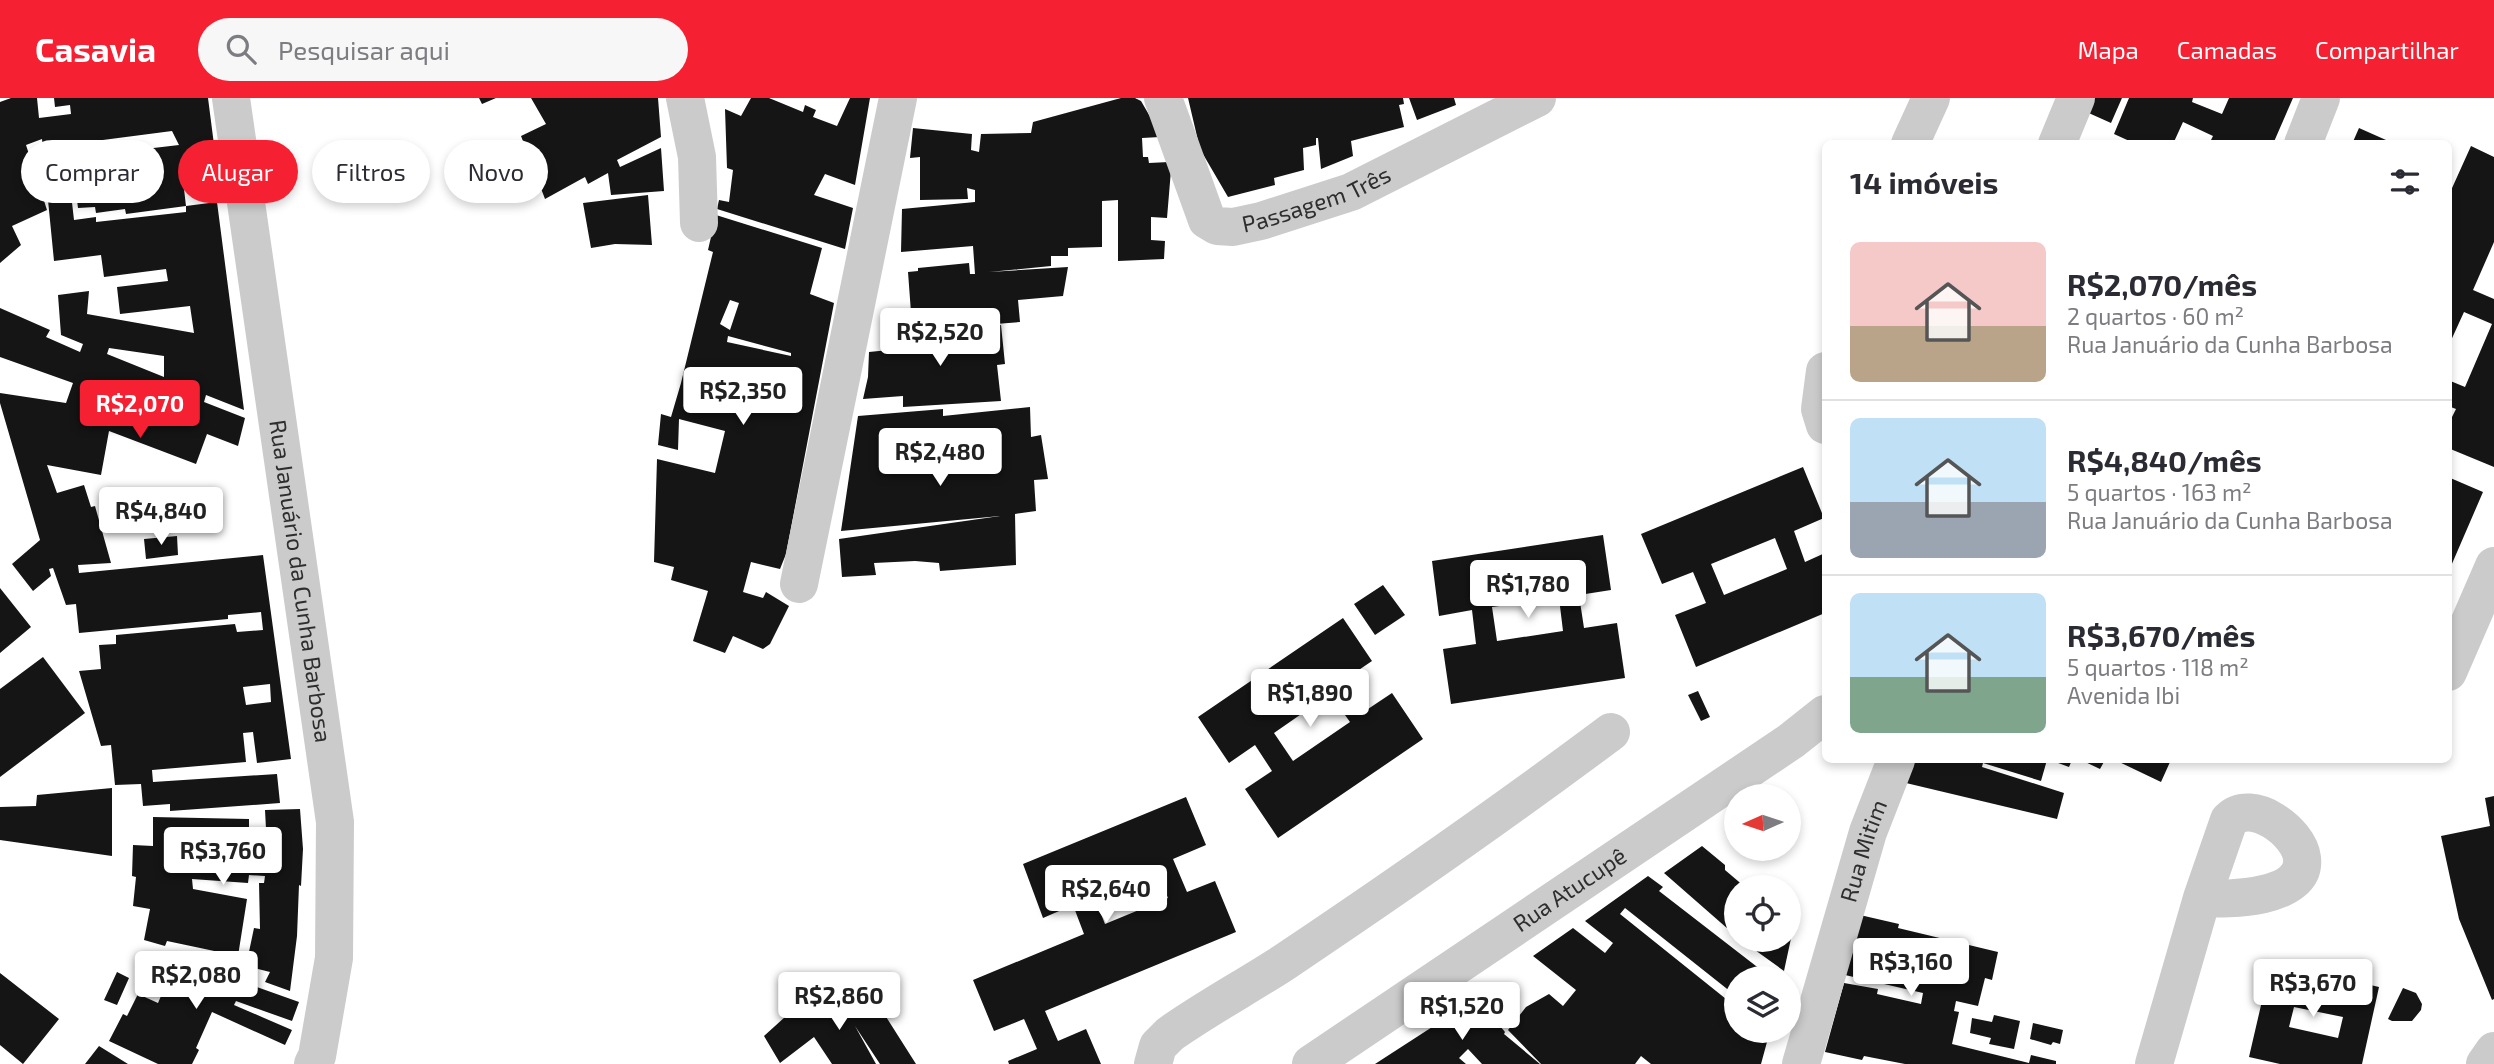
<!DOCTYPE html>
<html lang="pt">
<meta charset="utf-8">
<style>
:root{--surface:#fff;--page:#f7f7f7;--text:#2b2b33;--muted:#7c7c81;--line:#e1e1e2;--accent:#f52032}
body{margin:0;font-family:"Exo 2",sans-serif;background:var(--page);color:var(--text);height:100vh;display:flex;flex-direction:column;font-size:26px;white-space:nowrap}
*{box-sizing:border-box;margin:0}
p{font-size:23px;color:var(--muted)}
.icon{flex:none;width:38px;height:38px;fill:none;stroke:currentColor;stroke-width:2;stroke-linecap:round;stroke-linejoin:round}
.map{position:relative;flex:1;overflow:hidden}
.panel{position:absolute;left:1822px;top:42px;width:630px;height:623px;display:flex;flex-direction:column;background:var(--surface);border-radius:10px;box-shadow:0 4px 10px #0003}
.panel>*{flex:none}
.top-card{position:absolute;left:21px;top:42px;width:665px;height:63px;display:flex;gap:14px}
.needle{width:46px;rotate:267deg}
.fabs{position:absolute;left:1724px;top:686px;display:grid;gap:14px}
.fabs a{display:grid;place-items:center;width:77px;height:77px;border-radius:50%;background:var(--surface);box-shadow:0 4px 10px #0003;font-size:35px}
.price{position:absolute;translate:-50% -60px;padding:0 16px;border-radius:7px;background:#fff;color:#222;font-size:23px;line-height:46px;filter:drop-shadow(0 2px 4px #0008)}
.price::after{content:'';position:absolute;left:50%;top:42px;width:21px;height:16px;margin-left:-10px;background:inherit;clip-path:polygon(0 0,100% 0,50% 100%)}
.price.active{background:var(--accent);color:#fff}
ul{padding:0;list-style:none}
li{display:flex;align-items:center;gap:21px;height:175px;padding:0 28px}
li+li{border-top:2px solid var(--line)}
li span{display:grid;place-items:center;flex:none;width:196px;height:140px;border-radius:10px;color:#555}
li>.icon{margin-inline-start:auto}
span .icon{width:84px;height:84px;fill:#fffc;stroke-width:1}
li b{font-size:30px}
h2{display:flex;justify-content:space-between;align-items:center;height:84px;padding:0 28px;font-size:30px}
.chip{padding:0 24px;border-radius:32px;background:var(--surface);box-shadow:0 4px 10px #0003;font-size:24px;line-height:63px}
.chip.active{background:var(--accent);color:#fff}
header{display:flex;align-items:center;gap:42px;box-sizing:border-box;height:98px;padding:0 35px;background:var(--accent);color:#fff}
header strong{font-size:33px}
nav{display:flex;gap:38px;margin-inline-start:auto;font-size:24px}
.search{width:490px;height:63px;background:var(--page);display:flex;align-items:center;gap:18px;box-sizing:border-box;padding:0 24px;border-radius:38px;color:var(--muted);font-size:26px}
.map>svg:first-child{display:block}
.building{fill:#151515;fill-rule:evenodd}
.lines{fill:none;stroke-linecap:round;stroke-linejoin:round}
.minor{stroke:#cbcbcb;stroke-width:38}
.labels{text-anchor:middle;stroke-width:7;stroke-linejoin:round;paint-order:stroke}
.street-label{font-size:23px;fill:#2e2e2e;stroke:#fff}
</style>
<header>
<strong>Casavia</strong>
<div class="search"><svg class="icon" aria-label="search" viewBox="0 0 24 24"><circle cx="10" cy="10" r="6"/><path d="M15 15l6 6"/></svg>Pesquisar aqui</div>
<nav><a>Mapa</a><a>Camadas</a><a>Compartilhar</a></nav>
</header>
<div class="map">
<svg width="2494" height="966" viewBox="0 0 2494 966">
<rect width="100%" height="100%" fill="#fff"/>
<path class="building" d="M11 0H37L39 20 71 16 70 7 55 9 54 0H208L217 70 182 74 186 108 126 116 125 111 96 115 95 109 78 110 75 87H70L74 122 96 119V124L186 114V108L217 104 244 312 206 297 204 304 245 320 238 348 207 336 196 366 109 333 101 377 47 367 57 395 84 387 91 409 95 408 111 465 78 467 79 475 263 457 291 661 257 665 253 634 243 635 246 664 152 672 153 684 277 676 280 705 170 713V706L143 708 141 686 115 687 111 647 101 648 79 573 101 571 99 547 116 546V537L235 526 237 534 263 532 261 514 228 517V521L79 535 76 506 66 507 53 470 49 471 51 478 33 493 12 466 40 442 0 305V295L66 305 73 285 0 259V210L50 232 46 239 80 254 83 246 61 237 58 197 89 193 87 216 194 235 190 208 120 216 117 189 168 183 166 171 104 179 101 157 54 163 42 41 26 47 47 112 12 128 21 147 0 165V4ZM172 33 179 47 60 61V55L73 53 72 46ZM109 250 164 258V279L107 256ZM115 302 123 305 121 314 113 310ZM270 586 271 604 246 607 243 589Z
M479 0H496L482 6Z
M531 0H658L661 39 617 62 620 69 661 50 664 93 611 97 608 75 588 86 585 79 545 101 521 38 546 26Z
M751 0H769L803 14 805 7 816 12 813 19 837 28 850 0H870L855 87 825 76 814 97 853 110 845 151 717 111 719 102 729 104 733 72 727 70 725 11 741 18Z
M1121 0H1135L1141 3 1159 34 1160 39 1142 40 1143 59H1148L1149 65 1169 64 1171 72 1167 120 1151 119V142L1165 143 1164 161 1118 163V102L1102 103V149L1068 150V158H1051V168L989 174 1068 169 1063 198 1018 202 1020 224 970 228V223L912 228 908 174 918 173V170L969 165 970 176H975L973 148 901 154 902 111 975 104V92L967 90 968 101 920 102V59L910 60 913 30 972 36 971 52 979 54 981 36 1031 35 1033 24Z
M1188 0H1403L1404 6 1399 7 1404 29 1351 43 1353 58 1321 71 1318 40H1316V47L1303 50 1304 72 1274 80 1275 87 1228 99 1200 51Z
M1409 0H1454L1456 7 1417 22Z
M2088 0H2122L2111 25 2082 12Z
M2129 0H2193L2192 4 2222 16 2229 0H2293L2273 46H2209L2213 38 2183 24 2173 46H2136L2114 36Z
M2359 30 2395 46H2352Z
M2471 48 2494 59V144L2473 192 2494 201V369L2448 350V327L2456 311 2448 308V282L2465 289 2492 226 2464 214 2448 249V99Z
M648 97 652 147 615 146 591 150 583 105Z
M716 117 822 150 810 196 834 205 786 456 780 471 751 464 743 494 763 500 766 494 789 508 770 546 763 551 733 538 725 555 693 543 708 493 671 482 674 469 654 464 657 361 715 375 725 333 679 321 678 352 658 347 661 316 671 319 681 285 713 154 708 152ZM730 202 739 205 730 232 720 226ZM728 238 791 255V258L727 244Z
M1001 227 1005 266 997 267 1001 303 903 309V298L863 301 868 279 869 254 899 251 897 235 906 234 907 242 928 239V233Z
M1030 309 1031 339 1041 337 1048 381 1034 382 1036 413 1015 416 1016 467 940 473 939 465 915 463 874 465 876 477 842 479 839 441 1000 418 841 433 858 318 943 311V318Z
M1803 369 1824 420 1794 433 1805 464 1825 455V515L1696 569 1675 517 1706 505 1693 474 1662 486 1641 436ZM1775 440 1787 471 1724 497 1711 466Z
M2448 379 2483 394 2448 475Z
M1603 437 1611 492 1579 497 1584 530 1617 525 1625 580 1451 606 1443 551 1476 546 1472 512 1439 518 1432 463ZM1559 500 1563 533 1497 543 1492 509Z
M177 438 178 457 146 461 144 441Z
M1383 487 1405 517 1375 537 1354 506Z
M0 490 31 529 0 555Z
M1343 520 1372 563 1344 582 1365 613 1392 595 1423 641 1278 740 1245 691 1272 673 1255 647 1229 665 1198 619ZM1330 596 1350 624 1293 663 1274 635Z
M43 559 85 615 0 679V591Z
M1698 593 1710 619 1701 623 1688 597Z
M1913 662H2047L2041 683 1983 665 1982 669 2064 695 2057 721 1906 685Z
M2050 662H2072L2069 669Z
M2081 662H2105L2100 671Z
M2115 662H2166L2170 664 2161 684Z
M112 690V758L0 742V709L36 708 37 697Z
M2494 698V901L2492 902 2459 821 2441 738 2490 728 2485 700Z
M1186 699 1206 747 1173 761 1187 794 1215 783 1236 834 1045 913 1058 943 1086 931 1101 966H1009L1008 963 1037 951 1024 921 994 933 973 882 1084 836 1073 807 1043 820 1023 766ZM1155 769 1168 800 1105 826 1093 796Z
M300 711 303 751 301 788 299 787 297 838 290 893 265 884 270 874 246 868 254 830 260 831 259 785H264L265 778 249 777 248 785 192 781 193 791 247 801 238 858 167 843 165 848 144 842 150 811 133 808 136 779 132 778 133 747 153 748V719L249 721V750H267L265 712Z
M1702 748 1725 767V772L1745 789H1736V838L1664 775Z
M1648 778 1663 789 1659 793 1765 875 1768 870 1781 880H1736V898L1625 810 1620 816 1736 909V933H1770L1761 966H1651L1641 958 1635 966H1541L1508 932 1526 909 1549 896 1563 908 1576 892 1533 858 1573 830 1605 855 1613 845 1585 823Z
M1860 817 1899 826 1898 830 1998 854 1992 882 1985 880 1978 908 1956 903 1954 913 1959 914 1952 946 2029 965 2031 957 2056 963V966H1905L1864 958 1862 962 1825 954 1844 885 1878 891 1877 896 1921 906 1923 895 1845 877Z
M1788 827 1793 831 1784 873 1741 842H1788Z
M178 856 245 877 243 884 299 904 292 923 236 903 234 907 292 932 285 947 212 914 196 950 199 952 192 966H158L109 943 123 916 127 918 138 896 158 905 164 891 150 884 159 863 174 869Z
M2271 864 2379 889 2362 966H2280L2249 959ZM2294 909 2343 919 2338 940 2289 929Z
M117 874 129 880 117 907 104 902Z
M0 875 59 921 23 966 0 947Z
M830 885 849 919 876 903 916 966H880L855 928 876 966H832L814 939 780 965 764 938 796 909Z
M2403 890 2416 895 2422 906 2421 912 2412 923H2392L2388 921Z
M1477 900 1505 934 1504 936 1540 966H1482L1468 951 1459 960 1466 966H1375Z
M1994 917 2020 923 2014 951 1989 946 1991 940 1970 935 1972 920 1992 924Z
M2033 925 2063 932 2060 946 2053 944 2051 947 2030 941Z
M99 948 128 966H85Z"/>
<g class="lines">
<g class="minor">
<path id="s1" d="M231 0 335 724 334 860 317 958 313 966"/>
<path d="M685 0 697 59 699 125"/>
<path id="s2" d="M1163 0 1207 122 1217 128 1233 129 1261 123 1351 94 1537 0"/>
<path d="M1910 46 1931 0"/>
<path d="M2057 46 2076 0"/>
<path d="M2303 46 2321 0"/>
<path d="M1825 273 1820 311 1825 327"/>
<path d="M799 486 898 0"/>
<path d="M2448 574 2494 468"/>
<path d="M1153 966 1158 948 1170 936C1207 910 1246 889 1283 865 1395 790 1504 714 1611 634"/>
<path id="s3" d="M1311 966 1791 643 1825 616"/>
<path id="s4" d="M1801 966 1868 734 1896 662"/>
<path d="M2154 966 2202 800 2229 722C2252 699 2299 734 2302 760 2307 801 2227 802 2202 800"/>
<path d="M2485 966 2494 953"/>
</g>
</g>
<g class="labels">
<g class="street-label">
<text dy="8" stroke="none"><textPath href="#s2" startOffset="245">Passagem Três</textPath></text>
<text dy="8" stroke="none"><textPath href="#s1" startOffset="488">Rua Januário da Cunha Barbosa</textPath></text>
<text dy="8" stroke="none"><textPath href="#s4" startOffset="222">Rua Mitim</textPath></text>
<text dy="8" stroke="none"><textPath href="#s3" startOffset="312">Rua Atucupê</textPath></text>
</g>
</g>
</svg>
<div class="fabs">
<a><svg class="needle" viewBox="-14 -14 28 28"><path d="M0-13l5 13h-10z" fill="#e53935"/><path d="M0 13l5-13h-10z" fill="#7c7c81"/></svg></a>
<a><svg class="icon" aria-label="locate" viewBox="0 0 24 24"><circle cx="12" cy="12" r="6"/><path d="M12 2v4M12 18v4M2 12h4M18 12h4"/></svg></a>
<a><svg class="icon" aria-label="layers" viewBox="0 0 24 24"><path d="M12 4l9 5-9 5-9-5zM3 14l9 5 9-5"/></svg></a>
</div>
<b class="price" style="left:940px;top:270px">R$2,520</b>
<b class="price" style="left:743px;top:329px">R$2,350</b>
<b class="price active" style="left:140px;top:342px">R$2,070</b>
<b class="price" style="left:940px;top:390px">R$2,480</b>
<b class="price" style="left:161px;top:449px">R$4,840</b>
<b class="price" style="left:1528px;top:522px">R$1,780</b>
<b class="price" style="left:1310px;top:631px">R$1,890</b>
<b class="price" style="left:223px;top:789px">R$3,760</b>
<b class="price" style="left:1106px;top:827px">R$2,640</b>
<b class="price" style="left:1911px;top:900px">R$3,160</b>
<b class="price" style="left:196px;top:913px">R$2,080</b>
<b class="price" style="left:2313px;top:921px">R$3,670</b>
<b class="price" style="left:839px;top:934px">R$2,860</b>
<b class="price" style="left:1462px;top:944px">R$1,520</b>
<div class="top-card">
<a class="chip">Comprar</a>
<a class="chip active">Alugar</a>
<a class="chip">Filtros</a>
<a class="chip">Novo</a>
</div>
<section class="panel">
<h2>14 imóveis<svg class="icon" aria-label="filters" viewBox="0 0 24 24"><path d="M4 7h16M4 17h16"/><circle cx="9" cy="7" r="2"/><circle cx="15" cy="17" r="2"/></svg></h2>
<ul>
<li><span style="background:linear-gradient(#f6c9c9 60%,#b9a48a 0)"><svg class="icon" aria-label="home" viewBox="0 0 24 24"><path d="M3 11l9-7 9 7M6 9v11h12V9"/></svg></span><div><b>R$2,070/mês</b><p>2 quartos · 60 m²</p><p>Rua Januário da Cunha Barbosa</p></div></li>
<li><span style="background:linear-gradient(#bfe0f5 60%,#9aa5b1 0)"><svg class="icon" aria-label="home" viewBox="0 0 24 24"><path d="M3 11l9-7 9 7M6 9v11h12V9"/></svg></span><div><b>R$4,840/mês</b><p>5 quartos · 163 m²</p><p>Rua Januário da Cunha Barbosa</p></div></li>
<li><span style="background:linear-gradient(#bfe0f5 60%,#7fa58c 0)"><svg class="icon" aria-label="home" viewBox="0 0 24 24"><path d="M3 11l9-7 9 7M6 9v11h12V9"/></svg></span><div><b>R$3,670/mês</b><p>5 quartos · 118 m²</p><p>Avenida Ibi</p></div></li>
</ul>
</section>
</div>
